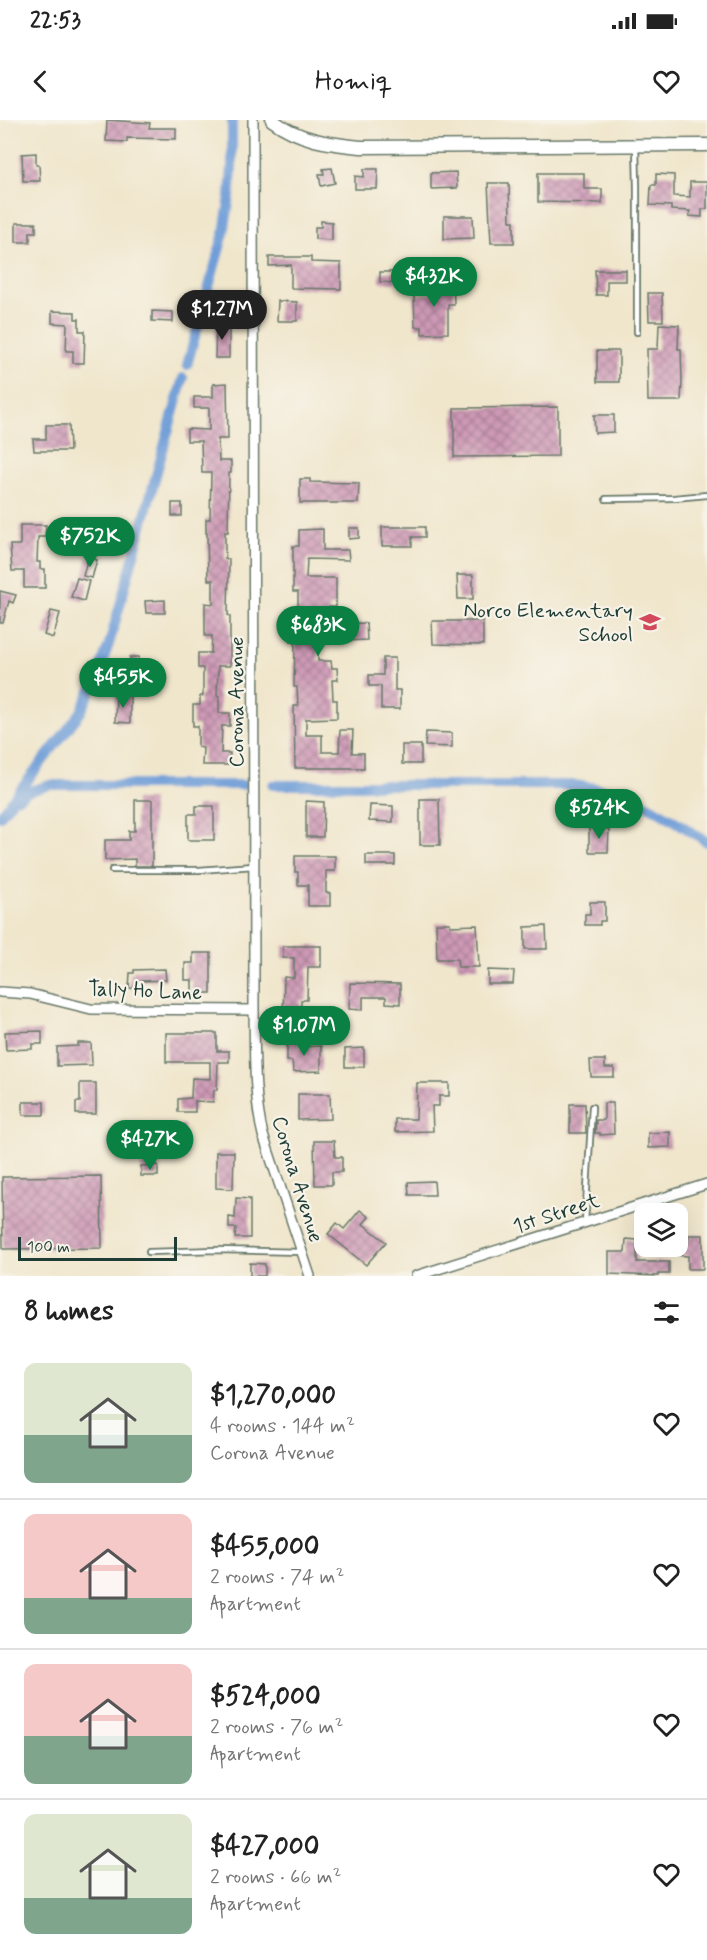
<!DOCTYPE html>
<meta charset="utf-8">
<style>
:root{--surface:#fff;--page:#f6f6f6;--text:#222;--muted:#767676;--line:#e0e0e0;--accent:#0b8043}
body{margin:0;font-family:Mynerve,sans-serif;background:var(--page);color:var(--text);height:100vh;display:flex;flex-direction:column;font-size:22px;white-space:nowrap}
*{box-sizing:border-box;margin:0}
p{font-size:20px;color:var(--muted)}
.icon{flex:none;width:33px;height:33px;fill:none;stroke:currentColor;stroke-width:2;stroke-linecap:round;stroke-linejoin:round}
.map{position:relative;height:1156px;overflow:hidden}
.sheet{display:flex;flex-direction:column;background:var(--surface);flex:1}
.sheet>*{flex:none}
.controls{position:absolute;left:634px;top:1083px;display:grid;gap:12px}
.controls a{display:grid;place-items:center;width:54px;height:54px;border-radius:12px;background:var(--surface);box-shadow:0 6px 24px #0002;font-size:30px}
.scale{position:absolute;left:18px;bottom:15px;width:159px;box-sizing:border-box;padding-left:6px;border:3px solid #1f3d34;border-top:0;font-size:16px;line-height:21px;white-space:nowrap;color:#1f3d34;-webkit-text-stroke:4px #f7f3e8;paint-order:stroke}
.price{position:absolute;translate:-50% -51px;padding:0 14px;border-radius:21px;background:var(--accent);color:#fff;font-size:20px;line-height:39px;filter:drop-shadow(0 2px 3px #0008)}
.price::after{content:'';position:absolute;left:50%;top:36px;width:18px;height:14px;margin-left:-9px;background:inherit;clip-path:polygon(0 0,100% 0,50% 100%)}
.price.selected{background:#222;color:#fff}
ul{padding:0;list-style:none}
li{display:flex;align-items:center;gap:18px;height:150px;padding:0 24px}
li+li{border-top:2px solid var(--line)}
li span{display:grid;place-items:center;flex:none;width:168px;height:120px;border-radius:12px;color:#555}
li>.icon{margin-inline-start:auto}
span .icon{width:72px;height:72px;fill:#fffc;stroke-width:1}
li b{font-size:26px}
h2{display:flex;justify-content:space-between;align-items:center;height:72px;padding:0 24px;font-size:26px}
.status{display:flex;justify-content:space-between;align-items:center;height:42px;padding:0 30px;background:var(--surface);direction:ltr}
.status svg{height:16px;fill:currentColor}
header{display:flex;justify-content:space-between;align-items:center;height:78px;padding:0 24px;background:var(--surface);font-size:27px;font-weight:600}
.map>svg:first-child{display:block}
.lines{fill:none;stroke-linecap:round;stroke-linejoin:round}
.canal{stroke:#709ed8;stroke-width:10}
.building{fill:url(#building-cross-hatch)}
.service-casing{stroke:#687869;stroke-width:8}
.minor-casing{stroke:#687869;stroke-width:12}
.tertiary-casing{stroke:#687869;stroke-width:15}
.service{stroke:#fff;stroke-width:4.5}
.minor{stroke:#fff;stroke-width:9}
.tertiary{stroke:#fff;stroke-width:12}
.labels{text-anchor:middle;stroke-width:4.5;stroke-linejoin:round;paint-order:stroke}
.poi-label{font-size:21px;fill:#1f3d34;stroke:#f7f3e8;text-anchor:end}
.street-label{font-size:21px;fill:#1f3d34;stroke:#f7f3e8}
</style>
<div class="status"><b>22:53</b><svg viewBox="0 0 49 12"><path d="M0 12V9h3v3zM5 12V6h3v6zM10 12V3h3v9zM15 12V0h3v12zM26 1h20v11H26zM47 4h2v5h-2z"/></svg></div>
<header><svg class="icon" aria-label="back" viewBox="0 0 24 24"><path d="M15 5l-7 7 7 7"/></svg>Homiq<svg class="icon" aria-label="heart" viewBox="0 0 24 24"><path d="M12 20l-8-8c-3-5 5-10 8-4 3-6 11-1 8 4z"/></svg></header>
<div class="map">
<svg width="707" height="1156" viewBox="0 0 707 1156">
<defs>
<pattern id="building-cross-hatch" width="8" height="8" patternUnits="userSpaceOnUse" patternTransform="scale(1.5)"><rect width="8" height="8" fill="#ce99b6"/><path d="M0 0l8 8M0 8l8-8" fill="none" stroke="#a77e95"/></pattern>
</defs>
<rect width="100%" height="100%" fill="#f7f3e8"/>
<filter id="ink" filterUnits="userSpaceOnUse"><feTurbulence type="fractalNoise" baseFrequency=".0167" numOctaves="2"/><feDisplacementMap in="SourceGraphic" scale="12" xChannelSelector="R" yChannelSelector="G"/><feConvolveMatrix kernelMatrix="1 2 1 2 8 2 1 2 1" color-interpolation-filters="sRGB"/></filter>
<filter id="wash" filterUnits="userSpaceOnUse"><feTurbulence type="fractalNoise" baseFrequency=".008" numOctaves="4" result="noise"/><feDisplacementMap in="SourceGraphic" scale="24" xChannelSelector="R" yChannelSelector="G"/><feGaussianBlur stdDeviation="1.35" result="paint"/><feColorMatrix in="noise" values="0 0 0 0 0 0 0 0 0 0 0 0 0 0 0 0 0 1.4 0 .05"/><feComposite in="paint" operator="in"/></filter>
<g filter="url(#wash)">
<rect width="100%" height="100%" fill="#f0e6cc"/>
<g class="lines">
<path class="canal" d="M187 245 224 113 230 76 232 46V0
M273 665H573C634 670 658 690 707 722
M18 678 27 672 50 665H243
M0 696 81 592 95 563 110 521 183 258"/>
</g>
<g id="blocks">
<path class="building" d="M107 0 150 3 149 8H176V19L127 18V22L106 21Z
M36 33V45H39L40 61H23L22 34Z
M332 48 335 63 321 66 319 54H324L323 49Z
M364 49H378L377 69H355V56L364 57Z
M456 52 457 68 431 69V53Z
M538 53H584V69H602V83L538 82Z
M656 54 674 55V76L690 77V62H707V89H702V97L689 96 690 91 671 90V86L650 85 651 65H656Z
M488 63H509L510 101H514V123H491Z
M444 96H473L474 118 444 119Z
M321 101 332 102V120L315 119V107H321Z
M16 103H36V112H30V122H16Z
M269 137H311V142L341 143V169L291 168V145L269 146Z
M595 150H626V161H607V175H596Z
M380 152H396V163L380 162Z
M432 160H453L454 184H448V213L422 214V207H415L414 175 432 174Z
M648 173H662L663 201H649Z
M278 181 297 182V201H277Z
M52 191 75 192V199H79V211H85L84 243H73V231H66L67 204 52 203Z
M152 191 173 192V202L152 201Z
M216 203H229V238H215Z
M659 204 679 205 678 229H681L682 261 681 281H648L647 229H658Z
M597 231H619V262H597Z
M227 263 228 319H218L219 341H231V353H229L228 412H225V439H229L228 495 230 496V546H218L217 576H219V593H230V606H222L221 633H230L229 645H202L203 628 198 627V606H193V585H200V576H203V548H198V533H211L212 516H205V483L213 484V460H208L207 413H206V399H210L211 353H202L201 321H187V309L209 310V288H194V277H213V264Z
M558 287V336L454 337V288Z
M594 295H614V312L595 313Z
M46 305H69L70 331H34L33 319H46Z
M300 359H310V362L359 363 358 383H300Z
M172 383H182V396H172Z
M20 405H46L45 417H38L37 442H40V449H45V468H24V451H12L10 425H20Z
M382 407H425V417H412V426H382Z
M349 408H359V418L349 419Z
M323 409V430H348L349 440 307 439 306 458H336V487H329L330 504 366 503 367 520 344 521V515H324V521H318V541H331L332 548H337L338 560H332L333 580H337V598L306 599V615H322V632H339L340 610H353L352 633H364V648H295L294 586H298L297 567H294L295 522H291L290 507H294V490H298V472H293V426H299V410Z
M88 437 97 440 92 458 83 456Z
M457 455H473V479H458Z
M77 458 89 461 84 481 71 477Z
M0 471 16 475 13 483 9 481 3 503H0Z
M165 480V493H146L145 481Z
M51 491 60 493 53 518 44 515Z
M432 501H483V525L433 524Z
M130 537H139V553H130Z
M383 538H395V570H400V589H381V566H369V555H383Z
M116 575H130V603L115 602Z
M426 612 452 613V627L425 626Z
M402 625H421V644H402Z
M420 679H439L440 725H420Z
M135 680H152V746H135V739L105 740V720H129V711H135Z
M306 681 324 682 323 717H306Z
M370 685 393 686V702L369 701Z
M196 686H214V720H188V694H196Z
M589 708 609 709 608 732H589Z
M366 735H395V745H366Z
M295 736H335V751H326V773H330V786H308V765H298V752H295Z
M590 782H605V801H600V805H585V794H590Z
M436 803H450V806L477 805 479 847H458L457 839H437Z
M546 806 547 829H525V807Z
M283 826H321V847H308L307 880H301V899H283L284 857 294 858V838H283Z
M193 833H211V873H192V860H185V843H193Z
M165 849 166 860 141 861V869L129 868 130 853H134V850Z
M488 850 514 851 513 864H488Z
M350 863 400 864V884L386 883V877H363V890L349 889Z
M42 911V924H32V929L6 930 5 912Z
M166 913H217V931H229V942H218L217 970H214L213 982 195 981V992H178V979L191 978 192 958 210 959V942H166Z
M287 921H299V927L321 926V951L293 952 292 941H287Z
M78 923H91L92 945 57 946V927L78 926Z
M364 928V947H345V929Z
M590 940H605V948H614V957H591Z
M80 963H96V994H76V982H80Z
M417 963H449V976H439V986H432L433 1011 395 1012V999H416Z
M298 974H330L331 999 298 1000Z
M23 982H44V995H23Z
M604 983H613L614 1014 600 1015V1013H595L596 1000H604Z
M570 984H585L586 1013H570Z
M184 1005V1021L170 1022V1006Z
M670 1012V1027L648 1028V1013Z
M314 1021H334L335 1037H342V1052H332V1065H315Z
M216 1032H234L233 1069 216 1068Z
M158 1045V1056H141V1046Z
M101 1056 102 1128 3 1129 2 1057Z
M434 1061 435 1075H409L408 1062Z
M236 1078 250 1079V1118H235L236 1108H229V1097L235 1098Z
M360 1090 369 1097 363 1104 386 1122 366 1145 328 1114 337 1103 344 1109Z
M689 1115H703V1149H688V1136L672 1135 673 1126H678V1123H688Z
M626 1119 637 1120V1142H669V1154H658V1156L609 1154V1132H625Z
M250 1143 265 1144V1156H250Z"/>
</g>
</g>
<g filter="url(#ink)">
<use href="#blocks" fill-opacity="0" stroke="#687869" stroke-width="1.5"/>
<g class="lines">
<defs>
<path id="service" d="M636 25 637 67V212
M606 379 674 378 707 375
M112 750H199L254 746
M585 1102 592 987
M149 1132 217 1130 302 1132"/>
<path id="minor" d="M253 0 254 890C255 932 253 974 263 1015L310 1156
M0 872 30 874 91 889 254 890
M416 1156 707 1064"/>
<path id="tertiary" d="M272 0C299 20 328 24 361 27L707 25"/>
</defs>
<use href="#service" class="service-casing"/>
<use href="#minor" class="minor-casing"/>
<use href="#tertiary" class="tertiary-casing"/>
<use href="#service" class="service"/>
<use href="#minor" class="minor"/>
<use href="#tertiary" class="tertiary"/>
</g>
</g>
<defs>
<symbol id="school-bare" viewBox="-9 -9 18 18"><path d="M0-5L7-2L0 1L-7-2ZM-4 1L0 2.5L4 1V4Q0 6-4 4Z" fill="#d1495b" stroke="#f7f3e8" stroke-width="2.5" paint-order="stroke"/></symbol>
</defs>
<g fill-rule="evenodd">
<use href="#school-bare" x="635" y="487" width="30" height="30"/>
</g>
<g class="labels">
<g class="poi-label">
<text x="633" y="497">Norco Elementary<tspan x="633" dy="24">School</tspan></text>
</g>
<g class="street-label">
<text transform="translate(236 582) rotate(-90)" y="7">Corona Avenue</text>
<text transform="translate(145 870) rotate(2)" y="7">Tally Ho Lane</text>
<text transform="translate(298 1059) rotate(73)" y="7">Corona Avenue</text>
<text transform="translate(556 1093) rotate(-18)" y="7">1st Street</text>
</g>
</g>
</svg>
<div class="controls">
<a><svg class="icon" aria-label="layers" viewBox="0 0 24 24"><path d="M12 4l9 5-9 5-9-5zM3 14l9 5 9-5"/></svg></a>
</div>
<div class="scale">100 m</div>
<b class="price" style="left:434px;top:188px">$432K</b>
<b class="price selected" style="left:222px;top:221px">$1.27M</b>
<b class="price" style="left:90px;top:448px">$752K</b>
<b class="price" style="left:318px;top:537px">$683K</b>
<b class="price" style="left:123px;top:589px">$455K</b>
<b class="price" style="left:599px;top:720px">$524K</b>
<b class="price" style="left:304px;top:937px">$1.07M</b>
<b class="price" style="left:150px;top:1051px">$427K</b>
</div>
<section class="sheet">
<h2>8 homes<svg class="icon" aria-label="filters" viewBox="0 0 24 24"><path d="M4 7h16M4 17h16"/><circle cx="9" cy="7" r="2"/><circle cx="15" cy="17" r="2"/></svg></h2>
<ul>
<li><span style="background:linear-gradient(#dfe7d0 60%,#7fa58c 0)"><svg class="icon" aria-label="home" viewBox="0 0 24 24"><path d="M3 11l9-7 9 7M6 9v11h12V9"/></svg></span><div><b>$1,270,000</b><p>4 rooms · 144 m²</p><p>Corona Avenue</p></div><svg class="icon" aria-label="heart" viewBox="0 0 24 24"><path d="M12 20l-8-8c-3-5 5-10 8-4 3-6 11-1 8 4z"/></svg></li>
<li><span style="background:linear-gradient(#f6c9c9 70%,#7fa58c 0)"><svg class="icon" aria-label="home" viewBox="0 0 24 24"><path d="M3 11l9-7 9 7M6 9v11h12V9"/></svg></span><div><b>$455,000</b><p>2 rooms · 74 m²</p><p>Apartment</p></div><svg class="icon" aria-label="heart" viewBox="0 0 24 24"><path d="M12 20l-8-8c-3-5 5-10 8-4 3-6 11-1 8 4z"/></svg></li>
<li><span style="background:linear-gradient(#f6c9c9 60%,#7fa58c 0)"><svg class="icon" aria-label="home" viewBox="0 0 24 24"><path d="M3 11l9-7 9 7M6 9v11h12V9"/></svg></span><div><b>$524,000</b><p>2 rooms · 76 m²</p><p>Apartment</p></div><svg class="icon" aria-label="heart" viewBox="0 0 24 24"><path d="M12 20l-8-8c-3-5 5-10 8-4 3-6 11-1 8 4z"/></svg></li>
<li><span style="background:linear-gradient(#dfe7d0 70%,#7fa58c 0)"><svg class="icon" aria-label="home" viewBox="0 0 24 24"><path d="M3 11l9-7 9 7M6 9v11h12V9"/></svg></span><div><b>$427,000</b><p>2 rooms · 66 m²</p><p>Apartment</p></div><svg class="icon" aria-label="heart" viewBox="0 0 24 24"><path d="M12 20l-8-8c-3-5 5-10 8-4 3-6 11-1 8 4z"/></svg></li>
</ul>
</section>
